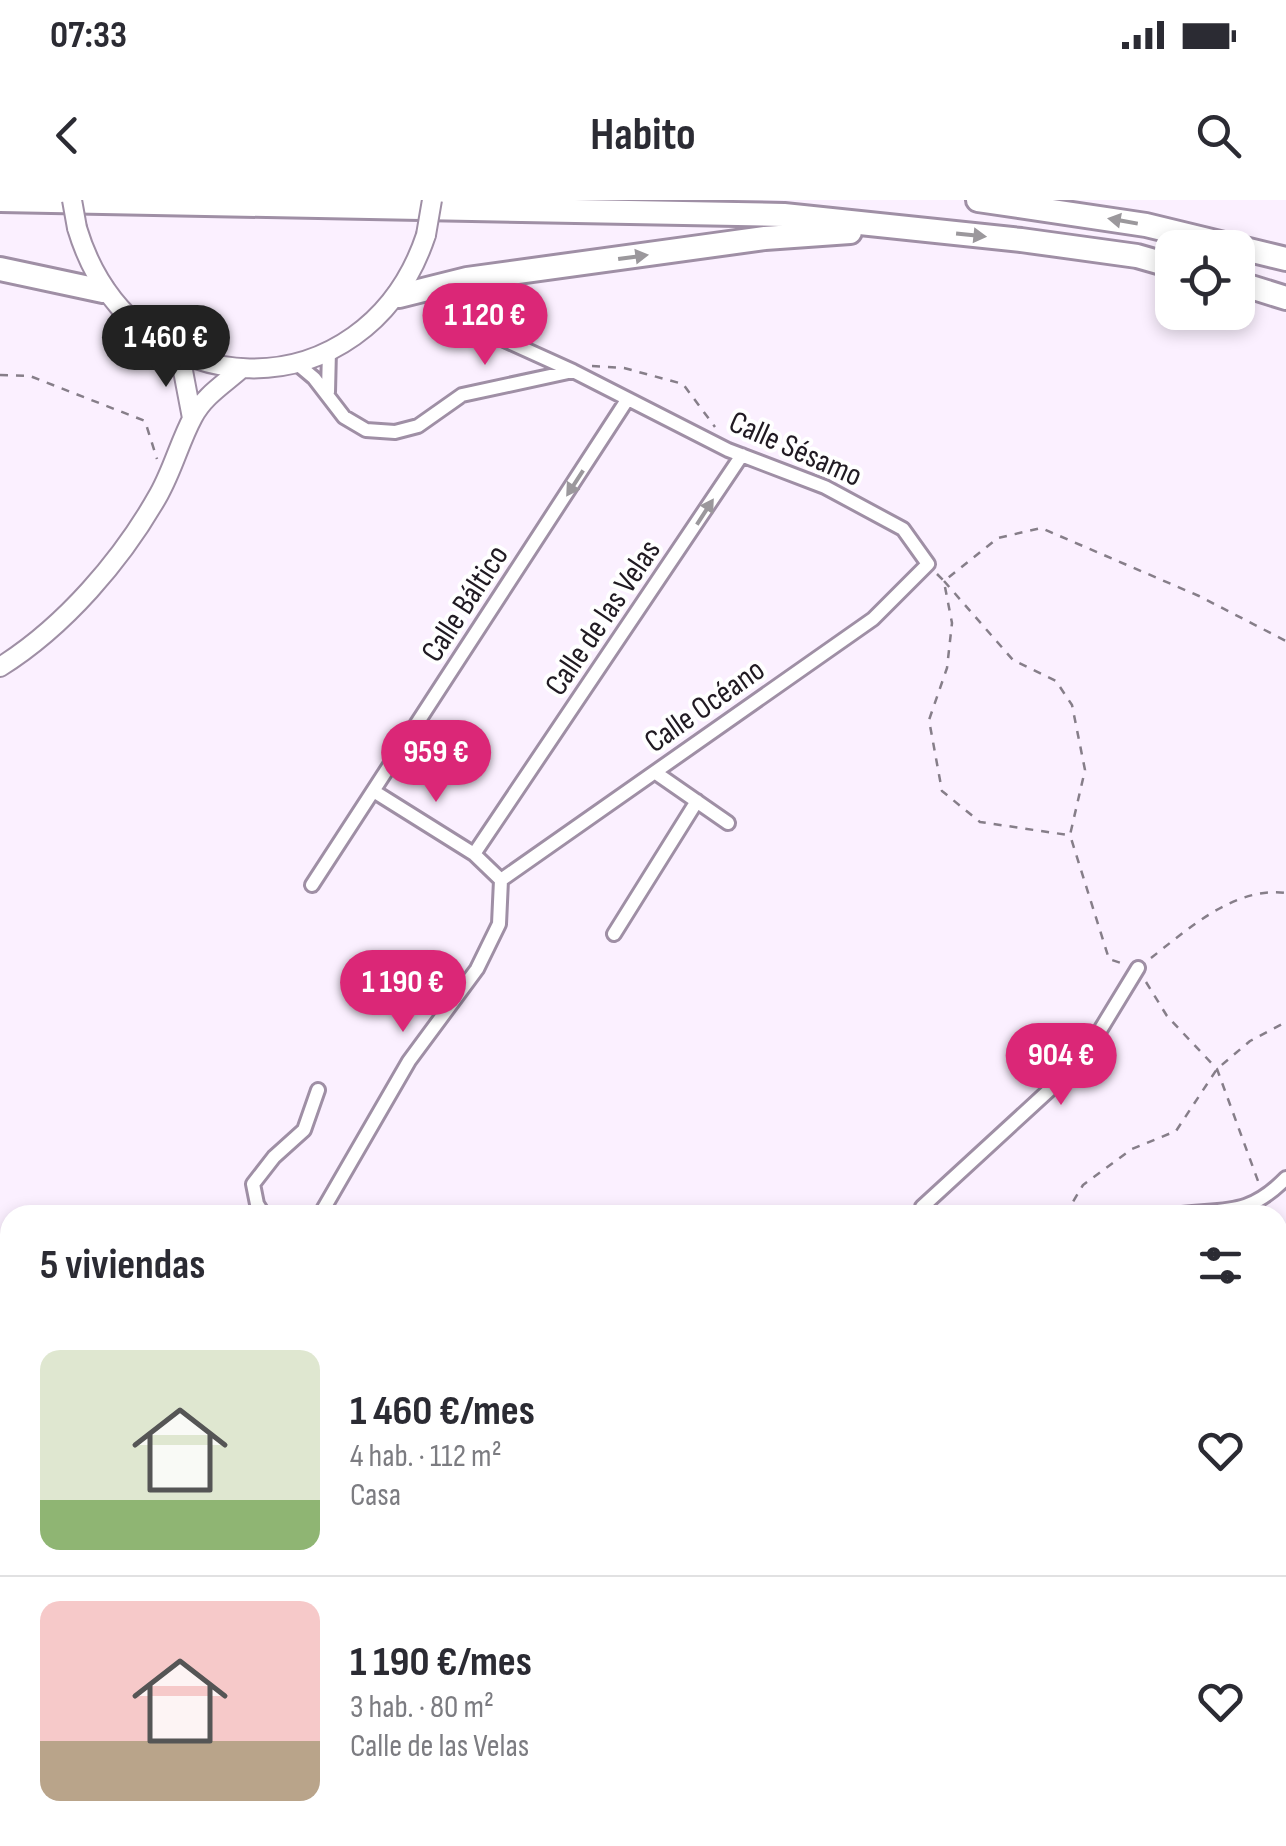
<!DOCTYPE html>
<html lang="es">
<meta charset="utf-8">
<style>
:root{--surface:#fff;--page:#f7f7f7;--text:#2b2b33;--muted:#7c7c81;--line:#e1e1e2;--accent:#db2777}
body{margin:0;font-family:"Sofia Sans Condensed",sans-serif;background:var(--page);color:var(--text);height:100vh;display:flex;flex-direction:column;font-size:38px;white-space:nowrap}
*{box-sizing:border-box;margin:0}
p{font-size:32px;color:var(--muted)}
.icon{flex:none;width:55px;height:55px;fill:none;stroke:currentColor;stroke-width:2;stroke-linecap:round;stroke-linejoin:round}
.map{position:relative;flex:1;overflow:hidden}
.sheet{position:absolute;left:0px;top:1005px;width:1288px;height:642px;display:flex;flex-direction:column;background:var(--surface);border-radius:30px 30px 0 0;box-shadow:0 5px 15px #0003}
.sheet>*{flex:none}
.tools{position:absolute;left:1155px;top:30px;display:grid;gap:20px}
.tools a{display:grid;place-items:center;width:100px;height:100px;border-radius:20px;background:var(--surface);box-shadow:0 5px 15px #0003;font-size:50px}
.price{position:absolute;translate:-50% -85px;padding:0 22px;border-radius:35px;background:var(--accent);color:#fff;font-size:32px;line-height:65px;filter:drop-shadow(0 2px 5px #0008)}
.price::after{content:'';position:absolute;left:50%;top:60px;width:30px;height:22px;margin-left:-15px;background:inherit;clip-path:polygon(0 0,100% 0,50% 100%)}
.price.active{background:#222;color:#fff}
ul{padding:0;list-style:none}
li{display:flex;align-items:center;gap:30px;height:250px;padding:0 40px}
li+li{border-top:2px solid var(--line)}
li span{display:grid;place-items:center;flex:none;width:280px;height:200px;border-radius:20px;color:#555}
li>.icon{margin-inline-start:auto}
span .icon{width:120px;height:120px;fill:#fffc;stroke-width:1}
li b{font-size:42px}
h2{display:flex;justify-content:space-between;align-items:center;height:120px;padding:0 40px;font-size:42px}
.status{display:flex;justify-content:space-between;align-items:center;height:70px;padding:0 50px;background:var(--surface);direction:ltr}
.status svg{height:28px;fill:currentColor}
header{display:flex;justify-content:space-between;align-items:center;height:130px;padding:0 40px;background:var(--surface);font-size:45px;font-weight:700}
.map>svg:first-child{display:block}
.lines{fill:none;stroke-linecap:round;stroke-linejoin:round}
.minor-casing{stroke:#9f8fa5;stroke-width:18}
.secondary-casing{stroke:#9f8fa5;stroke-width:22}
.motorway-casing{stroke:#9f8fa5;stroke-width:28}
.path{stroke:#867e89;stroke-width:2.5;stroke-dasharray:8 8;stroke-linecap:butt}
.minor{stroke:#fff;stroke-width:12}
.secondary{stroke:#fff;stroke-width:18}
.motorway{stroke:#fff;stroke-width:22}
.secondary-bridge-casing{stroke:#9f8fa5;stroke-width:22;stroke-linecap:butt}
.secondary-bridge{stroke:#fff;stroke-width:18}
.oneway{fill:#9b989c}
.labels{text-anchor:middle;stroke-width:8;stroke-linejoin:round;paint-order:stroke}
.street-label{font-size:32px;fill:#201a22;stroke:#fff}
</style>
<div class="status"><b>07:33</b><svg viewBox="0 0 49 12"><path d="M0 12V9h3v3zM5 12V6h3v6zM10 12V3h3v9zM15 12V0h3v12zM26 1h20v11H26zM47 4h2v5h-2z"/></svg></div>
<header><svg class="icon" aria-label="back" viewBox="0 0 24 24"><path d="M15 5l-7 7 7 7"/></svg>Habito<svg class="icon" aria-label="search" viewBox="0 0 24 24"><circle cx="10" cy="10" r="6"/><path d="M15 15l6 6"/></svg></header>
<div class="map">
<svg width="1286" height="1646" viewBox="0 0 1286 1646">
<rect width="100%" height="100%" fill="#fbf0ff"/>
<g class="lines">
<defs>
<path id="minor" d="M489 133 573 171
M295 162 314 178 344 217 366 230 395 232 418 226 462 195 573 171 728 250 825 287 903 329 928 364 873 419 501 680
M328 192 329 150
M656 573 728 623
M474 654 742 255
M312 685 627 200
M614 734 697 601
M264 1015 257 1004 253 984 274 957 304 930 318 890
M320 1015 409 861 477 769 499 724 501 680 474 654 375 592
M921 1015 922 1007 1082 860 1138 768
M1173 1015C1224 1008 1247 1018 1286 978
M0 1120 5 1110
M1278 1199 1286 1198
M1278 1275 1286 1276
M1278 1366 1286 1361
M0 1412 10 1398
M1278 1537 1286 1533
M714 1638 721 1646
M1021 1638 1070 1641 1085 1638
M1236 1638V1646
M89 1646 91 1638
M347 1646 352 1638
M379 1646 383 1638
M446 1646 452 1638
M835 1646 851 1638
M983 1646 986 1638"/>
<path id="secondary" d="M77 28C132 212 366 216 426 35
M180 155 192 218
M0 467C64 427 122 360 159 294 173 269 180 241 193 217 204 196 224 184 241 169"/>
<path id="motorway" d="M0 0 784 15 1021 40 1137 56 1172 66
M978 0 1146 25 1286 59
M0 69 103 91
M1238 83 1286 98
M399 96 467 79 765 38 850 32"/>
</defs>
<use href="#minor" class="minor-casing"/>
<use href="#secondary" class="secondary-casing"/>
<use href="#motorway" class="motorway-casing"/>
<path class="path" d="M592 166 624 168 683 184 715 227
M0 175 30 176 145 221 157 259
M937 374 944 381 998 338 1041 328 1199 396 1286 441
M944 381 1013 460 1056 481 1072 505 1085 570 1070 635 1109 759 1127 765
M945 387 952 423 947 468 929 520 942 591 980 622 1068 635
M1151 758C1188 729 1235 686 1286 693
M1146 782 1167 816 1217 869 1258 981
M1065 1015 1083 985 1132 949 1176 931 1217 869 1250 841 1286 822
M1260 1646 1261 1638"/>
<use href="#minor" class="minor"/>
<use href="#secondary" class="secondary"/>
<use href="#motorway" class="motorway"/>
<defs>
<path id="secondary-bridge" d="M72 0 77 28
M426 35 432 0"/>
</defs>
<use href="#secondary-bridge" class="secondary-bridge-casing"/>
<use href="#secondary-bridge" class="secondary-bridge"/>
</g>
<defs><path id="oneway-solid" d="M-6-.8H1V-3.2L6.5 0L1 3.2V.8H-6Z" transform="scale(2.5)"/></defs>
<g class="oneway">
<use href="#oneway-solid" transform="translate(1123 21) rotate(-170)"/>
<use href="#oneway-solid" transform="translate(971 35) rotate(6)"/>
<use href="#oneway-solid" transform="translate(633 57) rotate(-8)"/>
<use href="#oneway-solid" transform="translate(575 283) rotate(123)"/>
<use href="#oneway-solid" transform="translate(705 312) rotate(-57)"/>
</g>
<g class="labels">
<g class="street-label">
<text transform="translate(796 248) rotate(24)" y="11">Calle Sésamo</text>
<text transform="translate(464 403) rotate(-57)" y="11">Calle Báltico</text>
<text transform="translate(602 417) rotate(-56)" y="11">Calle de las Velas</text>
<text transform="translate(704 505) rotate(-35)" y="11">Calle Océano</text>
</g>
</g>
</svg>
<div class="tools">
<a><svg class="icon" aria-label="locate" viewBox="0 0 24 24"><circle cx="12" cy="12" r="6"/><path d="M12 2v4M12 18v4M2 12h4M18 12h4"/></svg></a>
</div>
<b class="price" style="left:485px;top:168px">1 120 €</b>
<b class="price active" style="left:166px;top:190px">1 460 €</b>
<b class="price" style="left:436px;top:605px">959 €</b>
<b class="price" style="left:403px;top:835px">1 190 €</b>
<b class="price" style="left:1061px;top:908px">904 €</b>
<section class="sheet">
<h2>5 viviendas<svg class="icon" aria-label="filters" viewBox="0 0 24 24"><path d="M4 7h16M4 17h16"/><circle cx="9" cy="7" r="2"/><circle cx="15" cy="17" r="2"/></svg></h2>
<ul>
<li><span style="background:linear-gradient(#dfe7d0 75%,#8fb573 0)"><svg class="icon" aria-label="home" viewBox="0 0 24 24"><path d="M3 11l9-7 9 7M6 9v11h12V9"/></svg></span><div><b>1 460 €/mes</b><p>4 hab. · 112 m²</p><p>Casa</p></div><svg class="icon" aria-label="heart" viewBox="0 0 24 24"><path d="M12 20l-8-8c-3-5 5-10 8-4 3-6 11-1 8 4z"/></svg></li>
<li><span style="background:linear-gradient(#f6c9c9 70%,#b9a48a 0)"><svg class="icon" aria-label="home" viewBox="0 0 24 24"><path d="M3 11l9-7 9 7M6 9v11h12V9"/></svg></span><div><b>1 190 €/mes</b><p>3 hab. · 80 m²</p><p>Calle de las Velas</p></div><svg class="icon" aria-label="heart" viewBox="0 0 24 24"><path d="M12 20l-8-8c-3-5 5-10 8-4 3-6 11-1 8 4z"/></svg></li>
</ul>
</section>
</div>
